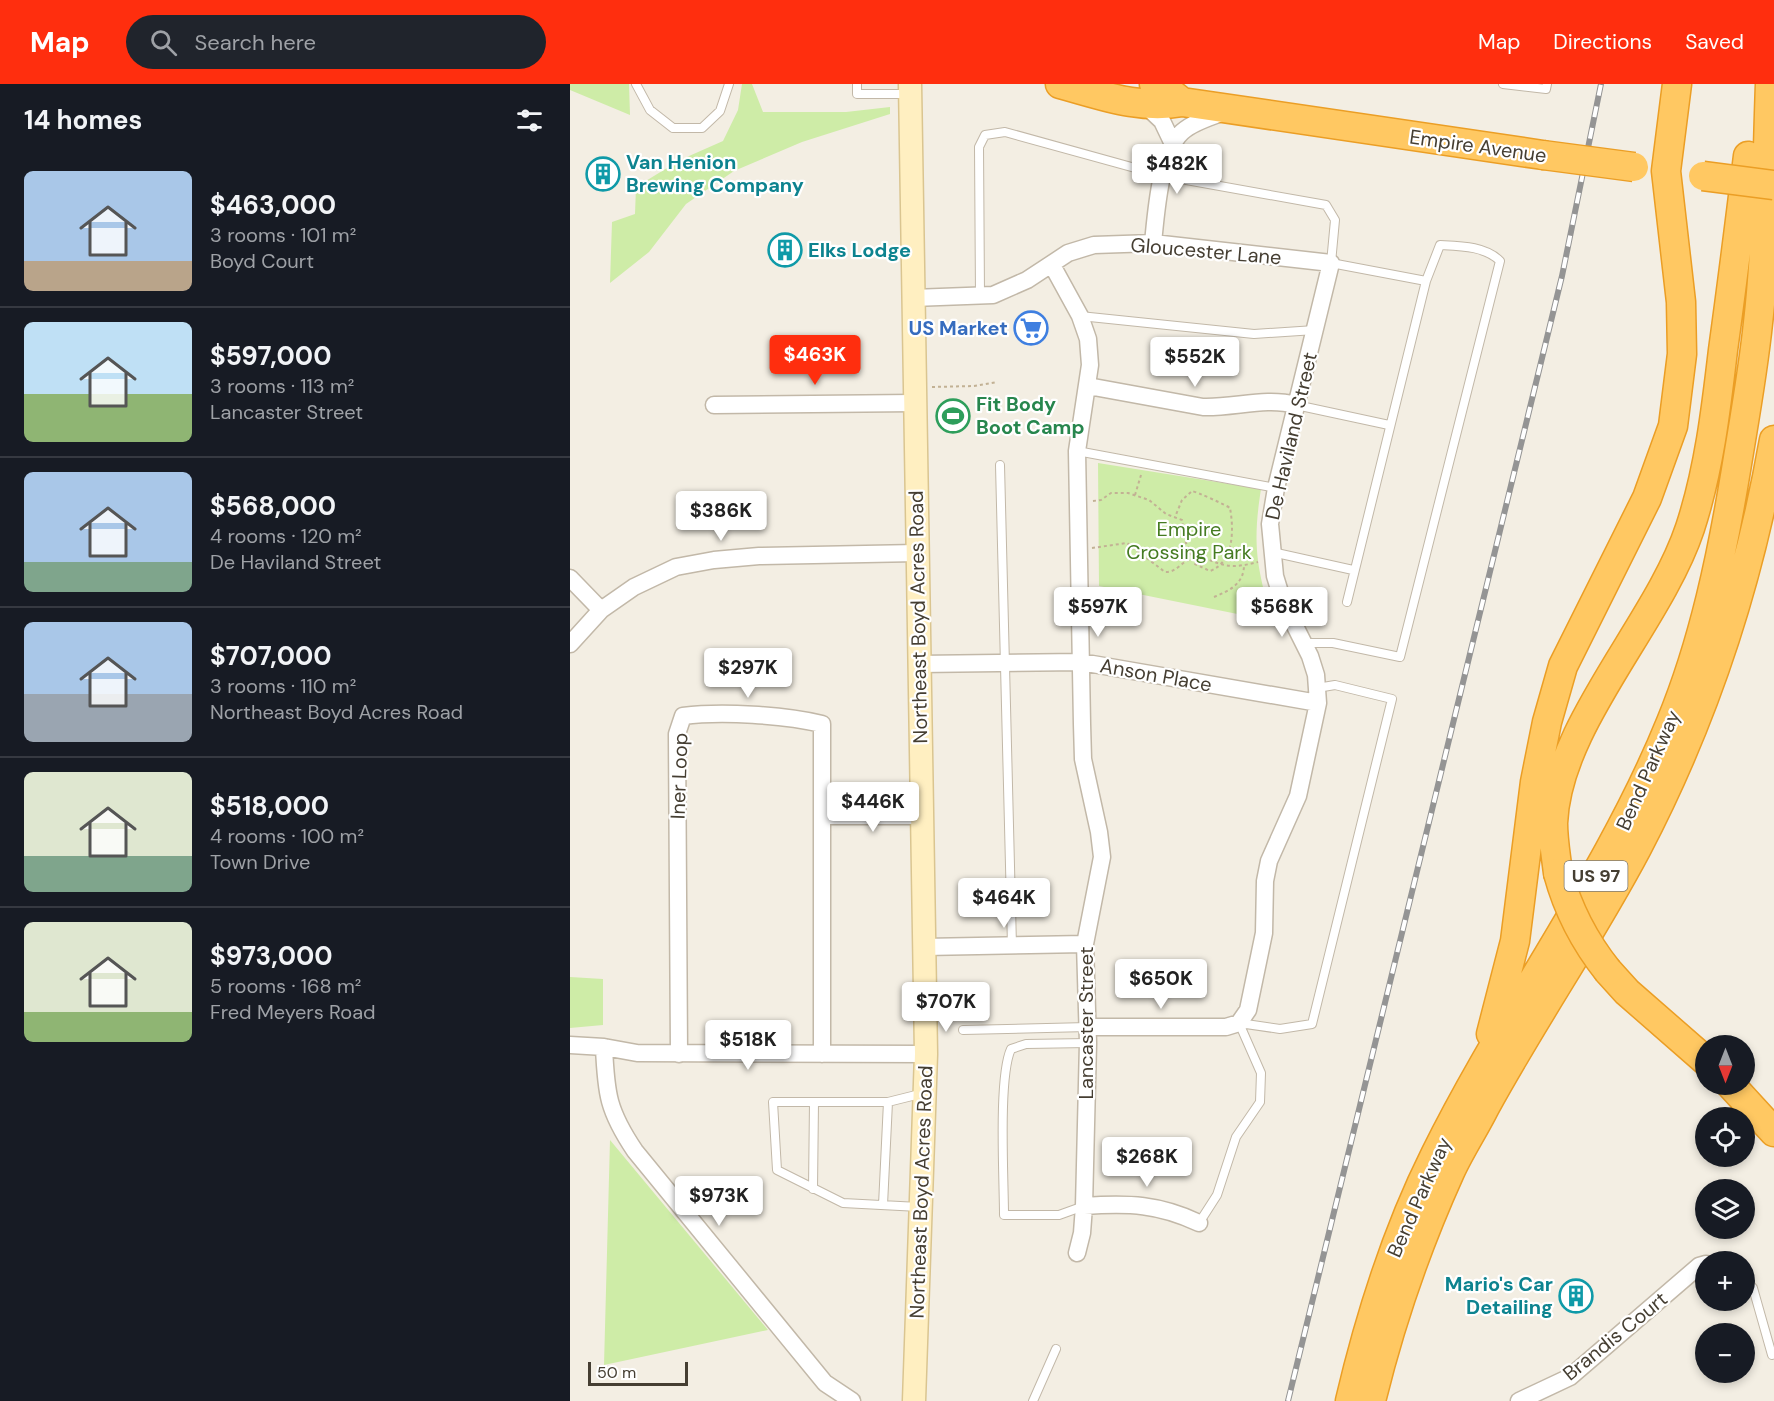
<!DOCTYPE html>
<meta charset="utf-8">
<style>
:root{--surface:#171b24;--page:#20242c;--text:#f1f3f6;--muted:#9ea1a6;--line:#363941;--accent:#ff2e0e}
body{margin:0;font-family:"DM Sans",sans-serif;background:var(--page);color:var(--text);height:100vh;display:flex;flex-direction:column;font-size:22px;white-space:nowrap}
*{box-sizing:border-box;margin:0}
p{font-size:20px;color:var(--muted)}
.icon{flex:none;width:33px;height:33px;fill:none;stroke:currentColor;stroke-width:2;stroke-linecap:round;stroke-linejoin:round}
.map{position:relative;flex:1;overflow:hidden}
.drawer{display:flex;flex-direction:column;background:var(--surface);width:570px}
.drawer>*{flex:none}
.needle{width:39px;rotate:180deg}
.fabs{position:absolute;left:1125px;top:951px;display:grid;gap:12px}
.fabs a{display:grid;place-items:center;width:60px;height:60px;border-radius:50%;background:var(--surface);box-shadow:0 3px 9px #0003;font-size:30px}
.scale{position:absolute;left:18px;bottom:15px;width:100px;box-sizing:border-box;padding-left:6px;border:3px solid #453e32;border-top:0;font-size:16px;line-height:21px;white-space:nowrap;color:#453e32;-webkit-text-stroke:4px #fff;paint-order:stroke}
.price{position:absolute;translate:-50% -51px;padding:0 14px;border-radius:6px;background:#fff;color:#222;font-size:20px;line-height:39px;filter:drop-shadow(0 2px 3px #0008)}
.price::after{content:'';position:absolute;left:50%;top:36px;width:18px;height:14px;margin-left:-9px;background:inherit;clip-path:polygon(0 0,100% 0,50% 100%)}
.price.current{background:var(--accent);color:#fff}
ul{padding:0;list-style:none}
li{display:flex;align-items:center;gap:18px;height:150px;padding:0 24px}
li+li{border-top:2px solid var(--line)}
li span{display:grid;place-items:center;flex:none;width:168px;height:120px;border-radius:9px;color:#555}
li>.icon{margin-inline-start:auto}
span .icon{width:72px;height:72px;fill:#fffc;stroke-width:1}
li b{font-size:26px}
h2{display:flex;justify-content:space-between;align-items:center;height:72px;padding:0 24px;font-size:26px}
header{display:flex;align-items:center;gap:36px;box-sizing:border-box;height:84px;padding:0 30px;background:var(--accent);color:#fff}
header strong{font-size:28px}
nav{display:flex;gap:33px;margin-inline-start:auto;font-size:21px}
.search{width:420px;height:54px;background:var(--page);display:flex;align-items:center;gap:15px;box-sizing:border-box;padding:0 21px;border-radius:33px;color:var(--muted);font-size:22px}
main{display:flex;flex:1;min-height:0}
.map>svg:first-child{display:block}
.green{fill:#ceeca7}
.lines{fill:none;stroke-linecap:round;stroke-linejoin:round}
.lane-casing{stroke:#c2b8a8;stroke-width:10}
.street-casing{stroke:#c2b8a8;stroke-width:19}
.secondary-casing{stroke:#dac590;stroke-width:25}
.highway-casing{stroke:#eb9e25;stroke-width:31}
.path{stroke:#c2b194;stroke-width:2;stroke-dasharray:3 3;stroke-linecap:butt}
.lane{stroke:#fff;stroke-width:8}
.street{stroke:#fff;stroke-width:16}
.secondary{stroke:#ffefc1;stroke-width:22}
.highway{stroke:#ffc862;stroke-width:28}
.rail-casing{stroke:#949494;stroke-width:6}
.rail{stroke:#fff;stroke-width:4;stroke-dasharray:11;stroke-linecap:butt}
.highway-bridge-casing{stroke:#eb9e25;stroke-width:31;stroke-linecap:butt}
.highway-bridge{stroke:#ffc862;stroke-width:28}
.labels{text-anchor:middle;stroke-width:4.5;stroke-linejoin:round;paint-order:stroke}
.shield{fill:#fff;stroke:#7d7870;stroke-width:1.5}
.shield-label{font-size:18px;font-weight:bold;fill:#453e32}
.street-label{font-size:20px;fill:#453e32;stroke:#fff}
.culture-label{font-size:20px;font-weight:bold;fill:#0d838f;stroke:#fff;text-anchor:start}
.shop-label{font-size:20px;font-weight:bold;fill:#366cbe;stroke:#fff;text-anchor:end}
.leisure-label{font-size:20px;font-weight:bold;fill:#27864d;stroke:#fff;text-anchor:start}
.park-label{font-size:20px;fill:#457b21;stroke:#fff}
</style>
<header>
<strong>Map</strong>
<div class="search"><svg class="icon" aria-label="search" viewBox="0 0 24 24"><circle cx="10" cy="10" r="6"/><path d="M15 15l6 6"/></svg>Search here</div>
<nav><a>Map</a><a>Directions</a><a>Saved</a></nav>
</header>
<main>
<section class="drawer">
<h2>14 homes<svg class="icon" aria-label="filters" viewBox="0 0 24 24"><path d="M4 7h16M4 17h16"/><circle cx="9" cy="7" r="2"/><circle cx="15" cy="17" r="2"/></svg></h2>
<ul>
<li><span style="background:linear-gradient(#a9c7e8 75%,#b9a48a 0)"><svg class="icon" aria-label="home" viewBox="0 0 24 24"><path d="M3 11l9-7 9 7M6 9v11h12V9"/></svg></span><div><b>$463,000</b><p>3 rooms · 101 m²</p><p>Boyd Court</p></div></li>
<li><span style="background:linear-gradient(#bfe0f5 60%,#8fb573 0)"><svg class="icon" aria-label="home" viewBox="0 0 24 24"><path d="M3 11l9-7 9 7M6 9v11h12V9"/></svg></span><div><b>$597,000</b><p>3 rooms · 113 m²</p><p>Lancaster Street</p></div></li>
<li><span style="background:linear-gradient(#a9c7e8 75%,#7fa58c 0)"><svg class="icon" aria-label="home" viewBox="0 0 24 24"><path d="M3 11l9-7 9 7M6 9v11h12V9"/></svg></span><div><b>$568,000</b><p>4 rooms · 120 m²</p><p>De Haviland Street</p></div></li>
<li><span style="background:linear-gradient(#a9c7e8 60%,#9aa5b1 0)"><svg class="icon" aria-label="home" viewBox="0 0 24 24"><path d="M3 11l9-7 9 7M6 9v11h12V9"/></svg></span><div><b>$707,000</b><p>3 rooms · 110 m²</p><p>Northeast Boyd Acres Road</p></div></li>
<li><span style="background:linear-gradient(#dfe7d0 70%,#7fa58c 0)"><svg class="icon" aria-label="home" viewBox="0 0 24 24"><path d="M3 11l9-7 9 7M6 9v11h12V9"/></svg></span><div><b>$518,000</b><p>4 rooms · 100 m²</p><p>Town Drive</p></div></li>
<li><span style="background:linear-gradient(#dfe7d0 75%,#8fb573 0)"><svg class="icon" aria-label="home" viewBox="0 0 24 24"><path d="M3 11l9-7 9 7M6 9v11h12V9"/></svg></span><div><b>$973,000</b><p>5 rooms · 168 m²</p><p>Fred Meyers Road</p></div></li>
</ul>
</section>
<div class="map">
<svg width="1204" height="1317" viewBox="0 0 1204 1317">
<rect width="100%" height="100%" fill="#f3eee3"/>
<path class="green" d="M0 0H59L60 31 0 6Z
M172 0H182L193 28H276L320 23V30L232 58 164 87 116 120 79 168 40 199 42 138 65 130 66 103 110 76 153 57 168 26Z
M528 379 691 405C682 462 687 483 702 537L529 502Z
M0 893 33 895V941L0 944Z
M40 1056 198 1246 34 1281Z"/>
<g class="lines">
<defs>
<path id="lane" d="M66 0 80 26 103 44H132L150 27 159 0
M287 0V10H340
M933 0 976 5 977 0
M410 212 409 63 415 51 435 48 594 92 756 121 765 136 761 179 856 197
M510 232 684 250 745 246
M726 321 819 341
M507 367 706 404
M430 381 442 862
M702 468 783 486
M734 559H763L830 573 930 177C915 162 890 162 870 161L856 197 777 518
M669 939 710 945 742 940 822 615 765 601 747 604
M393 946 518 943
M243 1105 244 1018
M313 1121 318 1018
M514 1122 489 1131H434C434 1095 428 993 441 965L456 960 518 959
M349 1123 273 1119 207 1086 203 1018H318L354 1009
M629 1139 647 1111 666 1053 690 1018 691 989 669 939
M1174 1193 1183 1204 1202 1271
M463 1317 486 1265"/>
<path id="street" d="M575 21 592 37 602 58
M583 159C586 130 590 68 612 48 623 38 641 33 654 28
M482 181 510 232 518 255 520 281 507 367 512 640 513 675 529 748 532 773 515 860 518 959 514 1122 512 1149 507 1169
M343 214 423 211 457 196 498 169 524 161 583 159 761 179 706 404 700 440 705 492 713 518 740 572 746 591 748 619 728 712 699 777 695 797 694 849 678 926 669 939 656 943H518
M518 302 633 323C665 324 695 313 726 321
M144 321 345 319
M0 494 31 526
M0 560 31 526 64 503 106 483 144 476 189 472 347 469
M349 580 511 578 748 619
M254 732H351
M354 863 515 860
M0 961 34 963 67 969 356 970
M34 963C36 1010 38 1027 65 1067L255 1299 282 1317
M109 970 107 650 113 632C152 627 214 631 252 640V970
M514 1122C559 1119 589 1120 629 1139
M949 1317 1000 1293 1129 1182 1136 1180"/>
<path id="secondary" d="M340 0 356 970 344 1317"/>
<path id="highway" d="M490 0C531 11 570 26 612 18L973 71
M584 0 597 6 612 18
M988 789C986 772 983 756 983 739 987 640 1088 540 1120 444 1139 386 1146 326 1153 266 1162 201 1170 137 1178 72
M1038 887 1057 908 1136 977
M921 950 945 857 965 698 977 638 993 582 1077 414 1103 342 1112 270 1111 218 1096 87 1107 0
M1160 1000 1204 1048
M780 1317C800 1232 826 1149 865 1071 938 923 1039 791 1101 638 1134 558 1152 471 1166 386 1174 337 1183 288 1188 239 1197 161 1197 79 1200 0
M801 1317C820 1239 847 1161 880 1088 890 1066 904 1045 915 1023 963 935 1020 853 1067 764 1134 636 1179 498 1204 356"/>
</defs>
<use href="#lane" class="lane-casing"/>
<use href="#street" class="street-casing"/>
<use href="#secondary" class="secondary-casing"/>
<use href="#highway" class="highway-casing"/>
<path class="path" d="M362 303 404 302 427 298
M565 411 571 391
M523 417 531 416 541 409H558L579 416 596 430 612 436 616 459 625 480 640 487C664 478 664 446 660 424 656 421 627 408 622 407L612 416 605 433
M522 464 557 459 595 488C607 489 612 476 624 474 634 472 642 478 651 480 663 484 676 481 688 478
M644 513C659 507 674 500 674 481"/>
<use href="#lane" class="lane"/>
<use href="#street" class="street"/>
<use href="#secondary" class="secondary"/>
<use href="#highway" class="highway"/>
<defs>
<path id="rail" d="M718 1317 992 192 1031 0"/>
</defs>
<use href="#rail" class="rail-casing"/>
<use href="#rail" class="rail"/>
<defs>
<path id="highway-bridge" d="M973 71 1064 83
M1133 92 1204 101
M988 789C998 826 1014 857 1038 887"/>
</defs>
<use href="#highway-bridge" class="highway-bridge-casing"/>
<use href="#highway-bridge" class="highway-bridge"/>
</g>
<defs>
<symbol id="building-ring" viewBox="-11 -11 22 22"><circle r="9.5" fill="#fff" stroke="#0f9aa8" stroke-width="1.5"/><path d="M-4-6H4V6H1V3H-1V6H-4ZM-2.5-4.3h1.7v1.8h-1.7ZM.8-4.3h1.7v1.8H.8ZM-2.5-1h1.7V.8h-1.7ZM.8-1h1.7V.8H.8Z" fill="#0f9aa8"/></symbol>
<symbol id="supermarket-ring" viewBox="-11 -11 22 22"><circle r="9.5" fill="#fff" stroke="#3f7fe0" stroke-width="1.5"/><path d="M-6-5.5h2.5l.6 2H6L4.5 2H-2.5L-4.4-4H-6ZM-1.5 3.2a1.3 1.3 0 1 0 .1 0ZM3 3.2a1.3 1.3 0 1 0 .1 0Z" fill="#3f7fe0"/></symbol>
<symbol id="stadium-ring" viewBox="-11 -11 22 22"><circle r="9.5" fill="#fff" stroke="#2e9e5b" stroke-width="1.5"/><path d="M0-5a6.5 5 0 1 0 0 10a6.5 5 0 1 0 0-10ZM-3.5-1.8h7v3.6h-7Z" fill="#2e9e5b"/></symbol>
</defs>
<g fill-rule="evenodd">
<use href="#building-ring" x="14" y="71" width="38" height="38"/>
<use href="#building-ring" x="196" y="147" width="38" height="38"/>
<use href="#supermarket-ring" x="442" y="225" width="38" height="38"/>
<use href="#stadium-ring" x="364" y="313" width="38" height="38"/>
<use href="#building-ring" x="987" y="1193" width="38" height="38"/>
</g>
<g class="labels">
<rect class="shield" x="994.5" y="777" width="63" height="30" rx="4.5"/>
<g class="shield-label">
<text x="1026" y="798">US 97</text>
</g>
<g class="street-label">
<text transform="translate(908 62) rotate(8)" y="7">Empire Avenue</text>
<text transform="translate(636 167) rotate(5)" y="7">Gloucester Lane</text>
<text transform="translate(721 352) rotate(-77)" y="7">De Haviland Street</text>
<text transform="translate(348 533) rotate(-91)" y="7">Northeast Boyd Acres Road</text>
<text transform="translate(586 591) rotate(10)" y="7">Anson Place</text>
<text transform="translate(1078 686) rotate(-66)" y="7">Bend Parkway</text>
<text transform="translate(109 692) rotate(-88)" y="7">Iner Loop</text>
<text transform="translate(516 939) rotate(-90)" y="7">Lancaster Street</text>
<text transform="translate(351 1108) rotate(-88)" y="7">Northeast Boyd Acres Road</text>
<text transform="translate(849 1113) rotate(-66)" y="7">Bend Parkway</text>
<text transform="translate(1045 1252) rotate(-39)" y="7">Brandis Court</text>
</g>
<g class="culture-label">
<text x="56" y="85">Van Henion<tspan x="56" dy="23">Brewing Company</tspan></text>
<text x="238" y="173">Elks Lodge</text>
<text x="983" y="1207" text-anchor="end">Mario's Car<tspan x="983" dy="23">Detailing</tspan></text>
</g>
<g class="shop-label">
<text x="438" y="251">US Market</text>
</g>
<g class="leisure-label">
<text x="406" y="327">Fit Body<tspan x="406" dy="23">Boot Camp</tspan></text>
</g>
<g class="park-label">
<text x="619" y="452">Empire<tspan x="619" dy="23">Crossing Park</tspan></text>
</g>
</g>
</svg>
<div class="fabs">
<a><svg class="needle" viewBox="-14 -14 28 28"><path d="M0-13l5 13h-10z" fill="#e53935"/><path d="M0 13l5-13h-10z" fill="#9ea1a6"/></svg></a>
<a><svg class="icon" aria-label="locate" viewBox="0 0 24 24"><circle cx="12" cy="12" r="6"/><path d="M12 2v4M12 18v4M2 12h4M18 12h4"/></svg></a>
<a><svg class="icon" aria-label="layers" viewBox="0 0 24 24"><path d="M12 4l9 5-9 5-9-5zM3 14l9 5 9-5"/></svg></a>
<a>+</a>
<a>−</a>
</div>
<div class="scale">50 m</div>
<b class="price" style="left:607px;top:111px">$482K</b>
<b class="price current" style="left:245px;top:302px">$463K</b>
<b class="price" style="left:625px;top:304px">$552K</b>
<b class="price" style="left:151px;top:458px">$386K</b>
<b class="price" style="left:528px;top:554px">$597K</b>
<b class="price" style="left:712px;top:554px">$568K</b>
<b class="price" style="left:178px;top:615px">$297K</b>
<b class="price" style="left:303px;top:749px">$446K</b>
<b class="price" style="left:434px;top:845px">$464K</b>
<b class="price" style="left:591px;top:926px">$650K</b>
<b class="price" style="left:376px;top:949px">$707K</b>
<b class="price" style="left:178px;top:987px">$518K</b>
<b class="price" style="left:577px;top:1104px">$268K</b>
<b class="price" style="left:149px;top:1143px">$973K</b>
</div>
</main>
